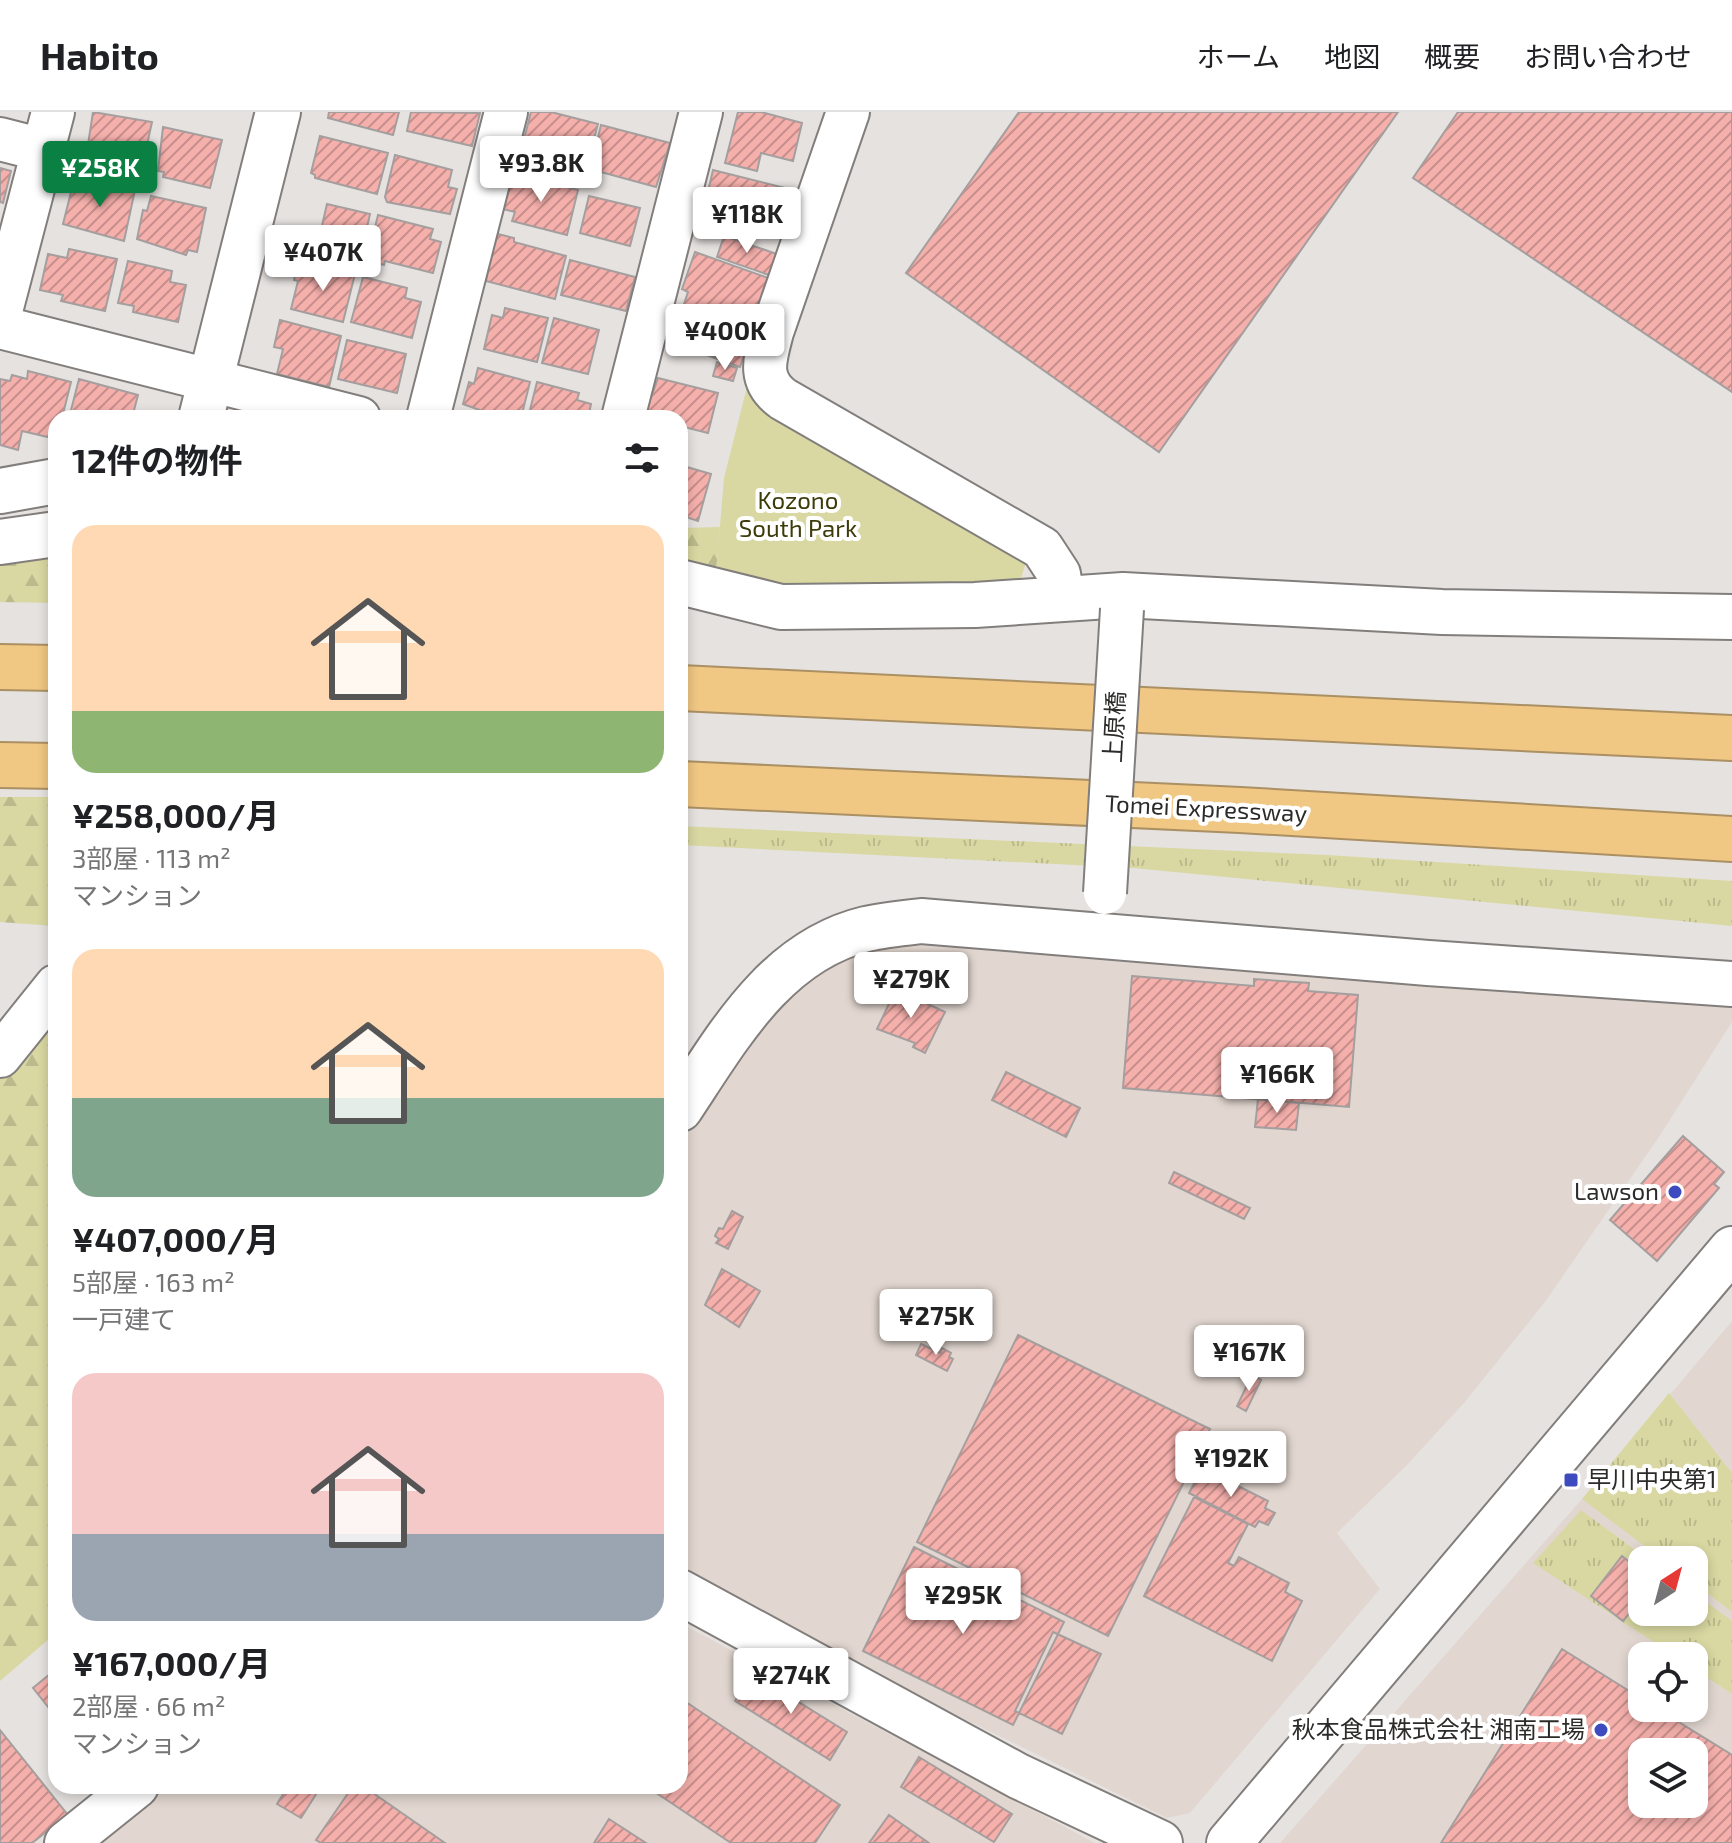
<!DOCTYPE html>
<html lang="ja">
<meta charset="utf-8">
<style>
:root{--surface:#fff;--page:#f2f2f2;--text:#202124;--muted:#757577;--line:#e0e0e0;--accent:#0b8043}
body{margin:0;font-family:"Exo 2","Noto Sans JP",sans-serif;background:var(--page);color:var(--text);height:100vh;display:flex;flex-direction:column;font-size:30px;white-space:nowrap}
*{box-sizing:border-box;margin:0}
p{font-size:26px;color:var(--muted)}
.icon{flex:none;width:44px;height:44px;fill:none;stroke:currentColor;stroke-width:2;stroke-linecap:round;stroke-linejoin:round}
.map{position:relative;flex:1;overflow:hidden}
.details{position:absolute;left:48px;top:298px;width:640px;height:1384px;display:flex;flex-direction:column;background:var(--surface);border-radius:24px;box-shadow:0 4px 12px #0003}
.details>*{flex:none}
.needle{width:52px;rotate:36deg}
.tools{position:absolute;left:1628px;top:1434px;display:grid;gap:16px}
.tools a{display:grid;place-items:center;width:80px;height:80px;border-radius:16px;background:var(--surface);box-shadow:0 4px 12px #0003;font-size:40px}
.price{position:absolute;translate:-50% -68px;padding:0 18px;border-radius:8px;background:#fff;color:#222;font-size:26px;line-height:52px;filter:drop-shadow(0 2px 4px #0008)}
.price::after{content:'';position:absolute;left:50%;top:48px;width:24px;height:18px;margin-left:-12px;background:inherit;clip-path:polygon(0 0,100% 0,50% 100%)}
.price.on{background:var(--accent);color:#fff}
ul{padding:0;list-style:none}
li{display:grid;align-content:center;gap:16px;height:424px;padding:0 24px}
li span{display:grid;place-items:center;height:248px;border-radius:24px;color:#555}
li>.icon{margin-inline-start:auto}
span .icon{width:144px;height:144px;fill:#fffc;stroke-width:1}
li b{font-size:34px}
h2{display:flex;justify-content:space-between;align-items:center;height:96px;padding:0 24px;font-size:34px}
header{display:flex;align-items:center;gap:48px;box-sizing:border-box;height:112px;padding:0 40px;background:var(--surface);border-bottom:2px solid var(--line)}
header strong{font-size:38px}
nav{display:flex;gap:44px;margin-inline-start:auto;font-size:28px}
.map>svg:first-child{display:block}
.built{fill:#e2d7d0;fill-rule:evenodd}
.grass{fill:url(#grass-tufts)}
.forest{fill:url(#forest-firs)}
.green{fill:#d9d8a2}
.building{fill:url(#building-hatch);stroke:#a49f9e;stroke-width:2;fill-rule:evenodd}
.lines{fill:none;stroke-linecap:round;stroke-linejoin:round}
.street-casing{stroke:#827e7c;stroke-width:46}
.secondary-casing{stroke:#827e7c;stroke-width:48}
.highway-casing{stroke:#ab9064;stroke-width:48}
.street{stroke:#fff;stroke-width:42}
.secondary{stroke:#fff;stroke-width:44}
.highway{stroke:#f0c783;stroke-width:44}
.street-bridge-casing{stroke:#827e7c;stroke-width:46;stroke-linecap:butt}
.street-bridge{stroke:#fff;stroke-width:42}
.poi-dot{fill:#3d4bbf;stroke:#fff;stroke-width:3}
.labels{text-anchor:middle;stroke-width:8;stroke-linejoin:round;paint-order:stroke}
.park-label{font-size:24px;fill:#3d3b09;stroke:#fff}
.street-label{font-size:24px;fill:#2c2b2a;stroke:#fff}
.poi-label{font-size:24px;fill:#2c2b2a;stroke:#fff;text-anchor:end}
</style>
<header>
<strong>Habito</strong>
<nav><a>ホーム</a><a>地図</a><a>概要</a><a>お問い合わせ</a></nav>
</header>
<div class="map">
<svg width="1732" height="1731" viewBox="0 0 1732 1731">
<defs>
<pattern id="grass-tufts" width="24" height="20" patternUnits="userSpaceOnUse" patternTransform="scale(2)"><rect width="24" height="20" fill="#d9d8a2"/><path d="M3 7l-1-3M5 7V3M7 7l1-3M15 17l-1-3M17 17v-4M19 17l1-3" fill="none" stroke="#baba8c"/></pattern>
<pattern id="forest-firs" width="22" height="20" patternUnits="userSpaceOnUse" patternTransform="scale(2)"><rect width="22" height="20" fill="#d9d8a2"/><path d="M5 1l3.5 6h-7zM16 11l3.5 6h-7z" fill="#baba8c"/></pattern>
<pattern id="building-hatch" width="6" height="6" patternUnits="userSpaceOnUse" patternTransform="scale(2)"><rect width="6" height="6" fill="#f5b0ac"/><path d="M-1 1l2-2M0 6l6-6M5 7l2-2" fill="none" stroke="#c78f8c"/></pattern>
</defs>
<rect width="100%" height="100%" fill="#e6e2e0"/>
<path class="built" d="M898 832H998L1732 874V910L1659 1025 1545 1190 1464 1291 1406 1354 1337 1421 1380 1477 1190 1701 1167 1706 680 1468V1033L780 884 842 845Z
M1732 1209V1731H1280L1582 1387ZM1642 1448H1694V1500H1642ZM1642 1544H1694V1596H1642ZM1642 1640H1694V1692H1642Z
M680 1511 1095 1731H87L159 1674H680Z"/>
<path class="grass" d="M680 714 1327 743 1732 769V814L1133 756 680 733Z
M1669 1281 1732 1361V1500L1694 1471V1448H1663L1582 1387Z
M1581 1398 1649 1448H1642V1500H1694V1481L1732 1509V1582L1694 1557V1544H1675L1533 1451Z"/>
<path class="forest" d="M720 415 716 460 680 452V416Z
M56 442V491L0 490V452Z
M0 685H56L54 814 0 810Z
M56 865V1521L0 1569V930Z"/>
<path class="green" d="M747 275 800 315 1028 443 1020 470 791 481 716 460 724 366Z"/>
<path class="building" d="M93 0 152 10 140 65 85 52Z
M329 0H399L393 23 328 6Z
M411 0 480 1 472 34 407 19Z
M531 0H551L598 12 586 56 521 39Z
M738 0H761L802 11 793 49 761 41 757 59 725 51Z
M1019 0H1398L1159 340 906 161Z
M1458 0H1732V280L1413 66Z
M601 13 670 31 656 75 590 57Z
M163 15 222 28 210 76 163 65 164 60 158 59Z
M320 24 388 41 377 82 315 66V63L311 61Z
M395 43 452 58 448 75 457 77 450 102 387 90 385 85Z
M0 56 11 59 3 91 0 90Z
M713 58 801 80 794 111 772 105 769 117 725 106 728 93 706 88Z
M512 61 578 78 567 123 512 109 515 100 503 97Z
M74 68 93 73 95 68 135 78 124 129 63 112Z
M151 84 206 96 197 140 188 138 186 143 137 127 143 98 147 99Z
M589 84 640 96 630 134 580 121Z
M327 92 370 102 360 146 317 135Z
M378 103 433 117 430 127 441 130 433 161 385 149 384 153 367 148Z
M494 121 514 126V130L566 144 555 187 486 169Z
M724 124 777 142 769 163 717 145Z
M69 137 117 147 105 199 61 189 63 183 40 178 48 142 67 146Z
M695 140 771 167 740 255 684 235 687 226 674 222 688 180 682 177Z
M570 148 635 165 626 199 561 183Z
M128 149 172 159 170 170 186 173 178 210 133 200 134 194 118 191Z
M297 155 333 161 334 156 355 162 343 210 291 197 298 169 294 168Z
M363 165 407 176 405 186 421 190 412 226 351 210Z
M505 196 548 206 537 250 484 237 492 203 503 206Z
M554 206 599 218 588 262 542 251Z
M280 208 341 224 329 275 277 262 283 237 274 235Z
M347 228 406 242 397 281 338 267Z
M717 250 737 256 733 269 713 264Z
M478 256 530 270 521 306H502L463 292 469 270 474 272Z
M28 259 71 270 62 306H56V327L22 319 18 338 0 333V267L10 269 12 263 27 267Z
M658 266 718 281 708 321 680 314V306L644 305Z
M79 267 138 283 132 306H69Z
M537 270 579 281 577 288 591 292 588 306H528Z
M680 353 711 362 698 409 680 403Z
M1132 864 1254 874V867L1309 871 1308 879 1358 883 1349 995 1123 976Z
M896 877 945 900 925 941 913 935 915 931 877 917Z
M1006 960 1080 996 1066 1025 992 988Z
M1258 987 1299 991 1296 1018 1255 1015Z
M1683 1024 1724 1060 1714 1072 1719 1076 1657 1149 1610 1108Z
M1174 1060 1250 1096 1244 1107 1169 1071Z
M732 1099 743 1105 728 1137 716 1131 719 1127 715 1124 719 1116 723 1117Z
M722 1157 760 1179 739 1215 705 1193Z
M1265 1214 1276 1220 1264 1242 1253 1237Z
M1018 1223 1210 1317 1108 1524 917 1430Z
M921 1232 940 1241 942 1236 951 1241 949 1245 953 1247 947 1259 916 1243Z
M1252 1263 1261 1268 1246 1299 1237 1294Z
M1202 1356 1268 1389 1265 1396 1275 1401 1268 1413 1259 1409 1255 1415 1189 1381Z
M1194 1385 1248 1412 1228 1451 1234 1454 1239 1445 1289 1471 1285 1480 1302 1489 1272 1549 1144 1484Z
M914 1435 1064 1510 1013 1613 863 1539Z
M1622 1444 1642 1460V1486L1623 1509 1591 1484Z
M1053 1520 1101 1542 1062 1622 1015 1599Z
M1562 1537 1642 1587V1596H1656L1732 1643V1731H1441ZM1642 1640H1694V1692H1642Z
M56 1557V1605L33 1576Z
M752 1561 847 1620 830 1648 735 1589Z
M686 1590 840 1693 815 1731H731L646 1674H680V1599Z
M0 1618 68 1703 32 1731H0Z
M919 1645 1012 1702 994 1730 901 1675Z
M288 1674H309L318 1679 301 1706 277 1692Z
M353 1674H363L445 1731H321L316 1728Z
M889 1703 929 1731H869Z
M609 1707 646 1731H594Z"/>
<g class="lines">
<defs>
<path id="street" d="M848 0 772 220C765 247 757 268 783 287L1042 436 1059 462 1063 487
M0 27 43 38
M0 203 53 0
M0 215 359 306
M428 306 506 0
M623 306 701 0
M0 944 56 874
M66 1731 137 1674"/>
<path id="secondary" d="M201 306 278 0
M0 379 56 369
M0 430 56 422
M680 470 781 495 975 493 1123 483 1442 500 1732 505
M680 997C728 925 775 839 866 817 883 813 903 811 921 809L1428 851 1732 872
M680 1480 1018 1664 1160 1731
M1229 1731 1732 1137"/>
<path id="highway" d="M0 555 56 556
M680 576 1732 626
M0 653 56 654
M680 672 1240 698 1732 727"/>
</defs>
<use href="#street" class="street-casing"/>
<use href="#secondary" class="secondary-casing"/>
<use href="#highway" class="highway-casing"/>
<use href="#street" class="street"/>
<use href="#secondary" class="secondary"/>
<use href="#highway" class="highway"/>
<defs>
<path id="street-bridge" d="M1105 781 1122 497"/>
</defs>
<use href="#street-bridge" class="street-bridge-casing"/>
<use href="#street-bridge" class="street-bridge"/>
</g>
<g class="poi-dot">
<circle cx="1675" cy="1080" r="8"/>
<rect x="1563" y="1360" width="16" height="16" rx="4"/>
<circle cx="1601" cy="1618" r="8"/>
</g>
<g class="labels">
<g class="park-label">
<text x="798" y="397">Kozono<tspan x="798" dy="28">South Park</tspan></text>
</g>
<g class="street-label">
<text transform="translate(1115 615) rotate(-87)" y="8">上原橋</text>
<text transform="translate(1206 697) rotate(3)" y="8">Tomei Expressway</text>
</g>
<g class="poi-label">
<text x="1659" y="1088">Lawson</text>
<text x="1587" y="1376" text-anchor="start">早川中央第1</text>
<text x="1585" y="1626">秋本食品株式会社 湘南工場</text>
</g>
</g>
</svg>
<div class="tools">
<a><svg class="needle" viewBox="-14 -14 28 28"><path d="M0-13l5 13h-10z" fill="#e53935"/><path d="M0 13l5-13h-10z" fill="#757577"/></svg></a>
<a><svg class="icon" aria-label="locate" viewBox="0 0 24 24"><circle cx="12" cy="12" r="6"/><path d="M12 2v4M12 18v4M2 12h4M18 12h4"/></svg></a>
<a><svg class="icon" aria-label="layers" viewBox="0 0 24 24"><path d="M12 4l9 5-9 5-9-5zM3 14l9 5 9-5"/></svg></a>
</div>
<b class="price" style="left:541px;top:92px">¥93.8K</b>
<b class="price on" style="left:100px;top:97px">¥258K</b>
<b class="price" style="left:747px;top:143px">¥118K</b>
<b class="price" style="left:323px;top:181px">¥407K</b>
<b class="price" style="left:725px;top:260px">¥400K</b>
<b class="price" style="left:911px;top:908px">¥279K</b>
<b class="price" style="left:1277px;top:1003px">¥166K</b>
<b class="price" style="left:936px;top:1245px">¥275K</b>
<b class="price" style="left:1249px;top:1281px">¥167K</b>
<b class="price" style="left:1231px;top:1387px">¥192K</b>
<b class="price" style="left:963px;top:1524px">¥295K</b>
<b class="price" style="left:791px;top:1604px">¥274K</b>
<section class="details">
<h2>12件の物件<svg class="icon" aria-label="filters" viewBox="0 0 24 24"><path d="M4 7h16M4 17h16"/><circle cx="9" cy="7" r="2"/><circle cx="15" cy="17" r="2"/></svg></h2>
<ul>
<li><span style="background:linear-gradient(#ffd9b3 75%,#8fb573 0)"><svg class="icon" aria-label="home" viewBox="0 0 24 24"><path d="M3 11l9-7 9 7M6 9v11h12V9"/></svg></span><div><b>¥258,000/月</b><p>3部屋 · 113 m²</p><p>マンション</p></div></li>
<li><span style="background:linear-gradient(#ffd9b3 60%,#7fa58c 0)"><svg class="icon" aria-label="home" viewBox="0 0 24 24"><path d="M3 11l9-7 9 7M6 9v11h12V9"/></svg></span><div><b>¥407,000/月</b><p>5部屋 · 163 m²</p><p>一戸建て</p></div></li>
<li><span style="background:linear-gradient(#f6c9c9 65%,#9aa5b1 0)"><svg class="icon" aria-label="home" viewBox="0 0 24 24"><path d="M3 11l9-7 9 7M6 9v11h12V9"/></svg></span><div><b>¥167,000/月</b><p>2部屋 · 66 m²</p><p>マンション</p></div></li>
</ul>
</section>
</div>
